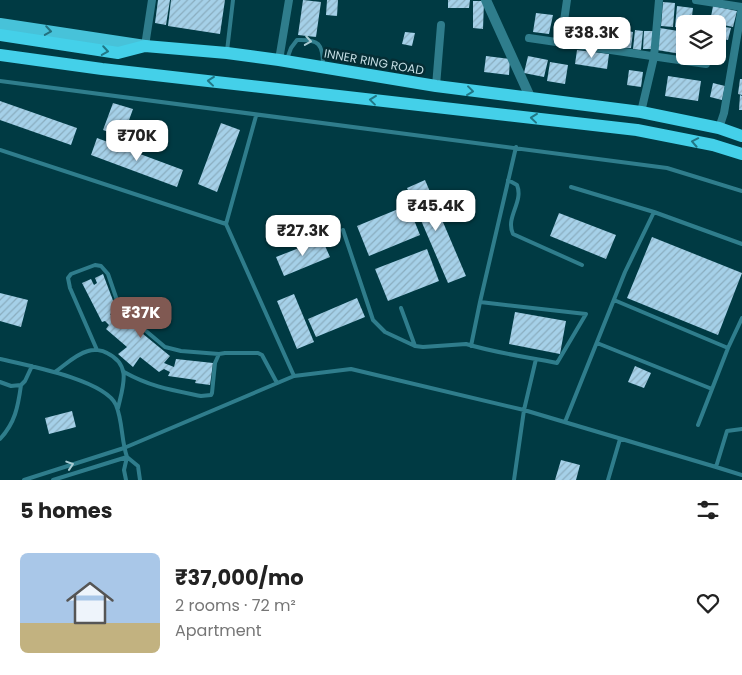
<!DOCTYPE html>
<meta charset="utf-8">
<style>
:root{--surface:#fff;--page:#f2f2f2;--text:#222;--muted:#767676;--line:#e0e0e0;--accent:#805952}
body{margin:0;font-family:Poppins,sans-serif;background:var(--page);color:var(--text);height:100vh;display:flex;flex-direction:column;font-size:19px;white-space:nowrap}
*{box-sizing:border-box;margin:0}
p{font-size:16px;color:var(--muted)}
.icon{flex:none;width:28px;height:28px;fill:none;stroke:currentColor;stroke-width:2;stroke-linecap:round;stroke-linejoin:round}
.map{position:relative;height:480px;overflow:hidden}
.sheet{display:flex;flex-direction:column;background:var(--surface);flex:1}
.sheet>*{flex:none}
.tools{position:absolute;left:676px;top:15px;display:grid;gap:10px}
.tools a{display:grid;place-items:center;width:50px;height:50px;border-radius:8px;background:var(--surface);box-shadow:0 2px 8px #0003;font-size:25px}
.price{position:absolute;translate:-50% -42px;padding:0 11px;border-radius:10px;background:#fff;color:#222;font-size:16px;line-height:32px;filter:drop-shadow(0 1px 2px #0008)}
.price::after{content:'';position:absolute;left:50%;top:30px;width:15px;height:11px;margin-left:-8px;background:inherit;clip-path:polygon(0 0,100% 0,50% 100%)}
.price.current{background:var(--accent);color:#fff}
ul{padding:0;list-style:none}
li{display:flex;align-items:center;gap:15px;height:125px;padding:0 20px}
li+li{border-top:1px solid var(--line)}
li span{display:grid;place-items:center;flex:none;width:140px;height:100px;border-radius:8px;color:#555}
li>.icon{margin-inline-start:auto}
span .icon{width:60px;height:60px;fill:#fffc;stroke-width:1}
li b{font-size:21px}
h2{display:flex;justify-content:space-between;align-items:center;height:60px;padding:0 20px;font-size:21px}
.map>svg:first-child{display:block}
.building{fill:url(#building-hatch)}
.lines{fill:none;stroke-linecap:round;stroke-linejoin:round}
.service{stroke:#2f7d8c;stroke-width:4}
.minor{stroke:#2f7d8c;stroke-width:8}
.tertiary{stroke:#2f7d8c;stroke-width:10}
.primary{stroke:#47c2d9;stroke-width:12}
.trunk{stroke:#44d0e9;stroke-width:12}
.oneway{stroke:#23717f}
.oneway2{stroke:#a8cbd3}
.oneway3{stroke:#217786}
.labels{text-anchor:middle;stroke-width:5;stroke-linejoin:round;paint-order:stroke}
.street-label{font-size:12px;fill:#c6dfe5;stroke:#052e35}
</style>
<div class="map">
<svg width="742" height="480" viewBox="0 0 742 480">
<defs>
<pattern id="building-hatch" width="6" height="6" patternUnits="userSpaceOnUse" patternTransform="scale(1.25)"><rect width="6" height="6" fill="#a5d0e8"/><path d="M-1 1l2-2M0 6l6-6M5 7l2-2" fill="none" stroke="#8aadbf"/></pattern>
</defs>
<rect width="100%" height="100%" fill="#003a43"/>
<path class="building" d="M158 0H170L166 25 155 23Z
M171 0H225L220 34 168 26Z
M303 0 321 2 316 37 298 35Z
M327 0H338L337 16 326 15Z
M448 0H470L469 8H448Z
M473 1H484L483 29 473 28Z
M663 2 675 3 673 27 661 26Z
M677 6 693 8 691 24H685V29L675 27Z
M713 6 737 11 733 27 710 22Z
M536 13 553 15 549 34 533 32Z
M581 23 595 25 594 39 580 38Z
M597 26 616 28 614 42 596 41Z
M718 26 731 28 728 40 718 38Z
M619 27 628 28 625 44 616 43Z
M660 28 684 32 681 54 657 50Z
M635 30 643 31 641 50 633 49Z
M628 31 633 32 631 48H625Z
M644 31H654L652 49H643Z
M405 32 415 33 412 46 402 44Z
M577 50 609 54 607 69 575 64Z
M486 56 510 59 509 75 484 72Z
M528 56 548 60 544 77 524 73Z
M550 62 568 65 565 84 547 81Z
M629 70 643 72 641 87 627 85Z
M668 76 701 81 698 101 665 96Z
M740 79H742V95L738 94Z
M713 83 725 86 722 100 710 97Z
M740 95 742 96V110H739Z
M0 101 77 128 71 145 0 120Z
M113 103 133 109 123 137 103 130Z
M221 123 240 130 217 192 198 184Z
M97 138 183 170 177 187 91 155Z
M425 180 466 276 448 283 407 188Z
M408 205 420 235 369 256 357 226Z
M559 213 616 235 606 259 550 236Z
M652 237 742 273 718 335 627 298Z
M322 239 330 257 284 276 276 257Z
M427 249 439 281 388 301 375 269Z
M103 274 117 311 110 314 116 322 121 316 170 356 164 363 174 367 176 359 213 363 210 385 195 383 196 380 168 376 170 372 164 369 159 372 140 357 133 367 118 354 127 347 106 329 109 325 105 321 102 322 82 283 91 279 94 285 97 283 95 278Z
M0 293 28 300 21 327 0 321Z
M294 294 314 342 297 349 277 301Z
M357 298 365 317 316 337 308 319Z
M515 312 566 321 560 354 509 344Z
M635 366 651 373 644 388 628 382Z
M72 411 76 427 49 434 45 418Z
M561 460 580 465 576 480H555Z"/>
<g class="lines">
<path class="service" d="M227 51 233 0
M287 59 291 48 297 40C319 39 323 44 323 65
M0 81 667 168 742 191
M0 150 226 224 256 116
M508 180 517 185C524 202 505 217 513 234L582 265
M654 212 742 244
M226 224 294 376
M343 230 373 320 385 332 415 346
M614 300 728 348
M480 302 516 147
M401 308 415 346 423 347 466 344C496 353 527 357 557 363L586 314 480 302 471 346
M597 343 712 389
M97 350 70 288 68 278 71 274 95 265 101 266 108 274 120 309 165 347 181 351 219 354
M0 359C26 365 105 380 116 405 123 422 121 440 127 457L53 480
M55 372C65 365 76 354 88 351 94 349 102 350 107 353 132 365 123 386 118 408
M124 372C151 387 171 390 201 396L211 395 212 393 215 363 219 354 225 353H258L262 355 277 383
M0 382 11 386 21 385 25 381 32 366
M565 422 625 272 654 212 571 187
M698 425 728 348 742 318
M0 439C15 423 18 407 21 385
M716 467 742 475
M24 480 124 448 294 376 351 369 524 410 716 467 727 431 742 429
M126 480 124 470 127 457 138 466 140 480
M514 480 524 410 536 359
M608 480 620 439"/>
<path class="minor" d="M696 0 742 7
M529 38 706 64
M561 42 567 0
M145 46 152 0
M279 60 289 0
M436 86 441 25
M641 112 654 57 659 0
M719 128 724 113 742 7"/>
<path class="tertiary" d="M486 0 531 99"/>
<path class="primary" d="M0 24 145 46"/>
<path class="trunk" d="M0 35 118 53 145 46 227 53 279 60 436 86 641 112 719 128 742 136
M0 55 102 69 637 130 713 145 742 154"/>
</g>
<defs><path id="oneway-chevron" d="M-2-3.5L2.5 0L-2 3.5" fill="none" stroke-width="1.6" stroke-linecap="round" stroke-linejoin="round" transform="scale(1.25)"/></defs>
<use class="oneway" href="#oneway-chevron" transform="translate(48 31) rotate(9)"/>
<g class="oneway2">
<use href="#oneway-chevron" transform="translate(308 41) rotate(9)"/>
<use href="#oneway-chevron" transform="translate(70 465) rotate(-18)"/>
</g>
<g class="oneway3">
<use href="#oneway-chevron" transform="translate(105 51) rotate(9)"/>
<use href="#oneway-chevron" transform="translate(211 81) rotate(-174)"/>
<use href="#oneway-chevron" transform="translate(470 91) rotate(7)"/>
<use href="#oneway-chevron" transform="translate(373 100) rotate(-173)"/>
<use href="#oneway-chevron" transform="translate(534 118) rotate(-174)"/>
<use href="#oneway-chevron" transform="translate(695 142) rotate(-169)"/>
</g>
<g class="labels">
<g class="street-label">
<text transform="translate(374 62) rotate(10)" y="4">INNER RING ROAD</text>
</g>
</g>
</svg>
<div class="tools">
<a><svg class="icon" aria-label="layers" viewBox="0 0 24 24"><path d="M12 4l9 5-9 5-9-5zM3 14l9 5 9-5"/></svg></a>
</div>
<b class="price" style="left:592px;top:59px">₹38.3K</b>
<b class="price" style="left:137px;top:162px">₹70K</b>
<b class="price" style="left:436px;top:232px">₹45.4K</b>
<b class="price" style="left:303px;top:257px">₹27.3K</b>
<b class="price current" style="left:141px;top:339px">₹37K</b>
</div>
<section class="sheet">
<h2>5 homes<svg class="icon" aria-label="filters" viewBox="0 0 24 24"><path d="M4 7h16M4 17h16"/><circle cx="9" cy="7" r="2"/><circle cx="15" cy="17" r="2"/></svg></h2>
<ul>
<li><span style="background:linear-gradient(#a9c7e8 70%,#c2b280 0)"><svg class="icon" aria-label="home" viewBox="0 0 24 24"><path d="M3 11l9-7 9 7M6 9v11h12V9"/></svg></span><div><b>₹37,000/mo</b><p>2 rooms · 72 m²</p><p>Apartment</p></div><svg class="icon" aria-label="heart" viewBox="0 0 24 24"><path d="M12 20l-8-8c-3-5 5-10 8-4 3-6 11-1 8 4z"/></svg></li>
</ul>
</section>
